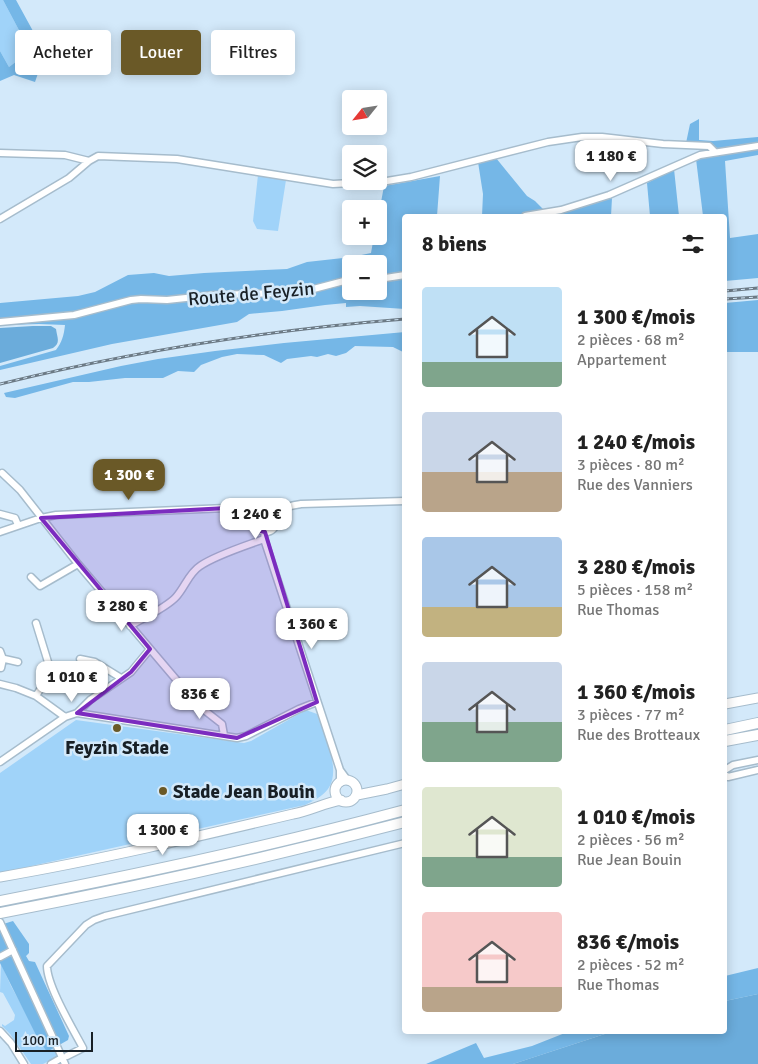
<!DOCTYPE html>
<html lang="fr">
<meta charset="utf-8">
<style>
:root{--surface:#fff;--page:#f2f2f2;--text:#222;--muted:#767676;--accent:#6a5927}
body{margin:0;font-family:Signika,sans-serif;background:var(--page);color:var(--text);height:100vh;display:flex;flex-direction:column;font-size:19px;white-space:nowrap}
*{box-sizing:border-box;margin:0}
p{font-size:16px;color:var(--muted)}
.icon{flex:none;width:28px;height:28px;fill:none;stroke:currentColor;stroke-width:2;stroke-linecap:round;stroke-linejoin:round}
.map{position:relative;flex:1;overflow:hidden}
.drawer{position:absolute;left:402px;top:214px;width:325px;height:820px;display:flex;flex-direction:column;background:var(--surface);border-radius:5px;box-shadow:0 2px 12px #0003}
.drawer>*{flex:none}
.guide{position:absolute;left:15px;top:30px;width:312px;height:45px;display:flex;gap:10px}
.needle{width:32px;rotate:240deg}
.controls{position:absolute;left:342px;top:90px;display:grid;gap:10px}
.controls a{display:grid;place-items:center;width:45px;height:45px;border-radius:5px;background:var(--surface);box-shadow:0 2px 12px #0003;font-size:25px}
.scale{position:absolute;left:15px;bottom:12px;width:78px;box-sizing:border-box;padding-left:5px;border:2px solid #182026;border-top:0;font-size:14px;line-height:18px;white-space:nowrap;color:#182026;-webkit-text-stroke:4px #d3e9fa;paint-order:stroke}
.price{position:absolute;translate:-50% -42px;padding:0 11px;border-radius:10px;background:#fff;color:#222;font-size:16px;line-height:32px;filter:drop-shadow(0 1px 2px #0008)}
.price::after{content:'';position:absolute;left:50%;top:30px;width:15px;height:11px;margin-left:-8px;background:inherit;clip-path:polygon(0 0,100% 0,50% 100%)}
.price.on{background:var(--accent);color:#fff}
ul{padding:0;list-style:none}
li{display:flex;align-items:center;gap:15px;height:125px;padding:0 20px}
li span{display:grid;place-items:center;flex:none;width:140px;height:100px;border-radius:5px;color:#555}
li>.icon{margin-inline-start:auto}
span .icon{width:60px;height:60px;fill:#fffc;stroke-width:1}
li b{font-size:21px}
h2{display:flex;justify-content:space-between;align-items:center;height:60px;padding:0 20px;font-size:21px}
.tag{padding:0 18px;border-radius:5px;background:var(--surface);box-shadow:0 2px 12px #0003;font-size:18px;line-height:45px}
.tag.on{background:var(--accent);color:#fff}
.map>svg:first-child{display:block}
.green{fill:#a0d3f9}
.forest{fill:#75b7e7;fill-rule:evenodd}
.water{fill:#6bacdb}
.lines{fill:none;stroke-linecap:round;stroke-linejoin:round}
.minor-casing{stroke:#a6bccc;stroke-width:9}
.major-casing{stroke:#a6bccc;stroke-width:11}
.highway-casing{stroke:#a6bccc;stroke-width:12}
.minor{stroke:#fff;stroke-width:6}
.major{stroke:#fff;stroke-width:9}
.highway{stroke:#fff;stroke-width:10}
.rail-casing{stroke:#6c7a85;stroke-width:3}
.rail{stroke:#d3e9fa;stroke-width:1;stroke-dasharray:4;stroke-linecap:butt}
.marked{fill:#7b2cbf;fill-opacity:0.2;stroke:#7b2cbf;stroke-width:4;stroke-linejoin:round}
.poi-dot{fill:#6a5927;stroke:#d3e9fa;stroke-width:2}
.labels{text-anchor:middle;stroke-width:5;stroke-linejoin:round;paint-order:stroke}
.street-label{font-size:19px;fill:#182026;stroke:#d3e9fa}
.poi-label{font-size:19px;font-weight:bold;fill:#182026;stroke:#d3e9fa}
</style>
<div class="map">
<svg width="758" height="1064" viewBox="0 0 758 1064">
<rect width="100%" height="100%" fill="#d3e9fa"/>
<path class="green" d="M0 0H3L30 51 9 67 0 51Z
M258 175 286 180 278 231 257 229 253 221Z
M306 710 317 714C324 734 342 770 328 789 322 797 313 801 305 805L0 873V773L76 720 244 743 251 741Z
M1 964 11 986 47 1052 55 1048 59 1056 43 1064H31L10 1034 2 1026V1024L5 1026 14 1020 15 1015 3 993 0 992Z"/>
<path class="forest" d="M3 0H16L45 53 35 82 14 75 0 81V51L9 67 30 51Z
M699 119V140L713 141 758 137V155L725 161 730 238 758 234V278L725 281V216H703L696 159 713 148 686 143 690 124Z
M496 158 527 196 535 201 550 216H482L483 194 478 162Z
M674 169 679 216H650L647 183Z
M440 176 437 216H405V309L360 306 346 307V303L325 305 282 311 249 314 237 322 112 344 0 370V366L56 350C62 342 64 335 65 325L39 324 5 325 0 324V303L78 296 95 292 128 275 154 273 169 276 204 273 287 269 307 262 352 257 371 253 374 236H379V213L384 186ZM351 264H379V291H351Z
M612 198 611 216H553Z
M758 300V352H725V303Z
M405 332V353L393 347 355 346 346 353 336 356 328 354 317 357 311 356 287 359 281 363 264 355 237 354 222 357 201 365 194 372 178 371 163 378H125L89 382H73L15 398 6 397 4 393 121 366 158 359 215 351 284 343Z
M13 921 29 944V953L26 956 29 961 35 962 69 1036 68 1040 47 1052 37 1037 0 963V925Z
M758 968V994L725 1001V976Z
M570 1031H614L513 1064H426L476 1043 484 1058 532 1046Z"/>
<path class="water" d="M33 326H51L56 329C57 337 61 343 53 348L0 363V328Z
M758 994V1064H513L614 1031H725V1001Z"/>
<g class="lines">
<defs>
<path id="minor" d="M0 153 65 155 89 161
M525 216 561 210 609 195 700 155 758 146
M0 219 69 178 89 161 98 156 177 159 333 184 387 181 411 177 548 142 582 137H602L663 144 709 146 715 152
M379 279 405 275
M0 322 74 315 131 300 141 299 167 300 214 295 282 293 302 292 344 281H351
M2 473 20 490 78 564 185 690 199 706 222 724 224 735
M256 522a10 10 0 1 1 20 0a10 10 0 1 1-20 0Z
M0 514 15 518 18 525
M273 515C281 507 290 506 301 504L405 501
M0 532 41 518 56 515 227 508 240 510 257 517
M265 532 264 539 340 770V783
M31 577 40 586 78 564
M36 623 48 662 47 678 36 696
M130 626C143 618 166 608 176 597 185 587 189 573 200 566 216 555 245 546 264 539
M0 651 3 659 1 668
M0 658 18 662
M80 659 95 662 121 678
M0 684 16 688 36 696 65 717
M77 713 237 738 246 736 299 709 317 702
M0 762 65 717 77 713 90 700 131 672 150 649
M340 770 348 781
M725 770 733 765 758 760
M725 775 728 777 758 770
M0 922 65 1064
M0 957 13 950
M0 1031 11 1043 24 1064
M67 1056 83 1048C73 1029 47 986 47 966L86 925 94 920 105 916 405 843
M51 1064 58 1060"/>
<path id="major" d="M725 704 758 698
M335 791a11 11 0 1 1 22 0a11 11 0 1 1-22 0Z
M357 795 387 789 405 784
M0 877C99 860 196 837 293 814 310 811 324 803 341 800"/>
<path id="highway" d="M725 730 758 723
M725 741 758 735
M0 901C136 875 271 846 405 810
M0 913C136 887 271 857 405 822"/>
</defs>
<use href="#minor" class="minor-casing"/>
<use href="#major" class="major-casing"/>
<use href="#highway" class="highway-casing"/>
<use href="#minor" class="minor"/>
<use href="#major" class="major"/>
<use href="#highway" class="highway"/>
<defs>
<path id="rail" d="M725 291 758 288
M725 299 758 297
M0 384C133 351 269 330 405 319"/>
</defs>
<use href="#rail" class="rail-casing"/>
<use href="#rail" class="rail"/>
</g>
<path class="marked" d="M227 508 257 517 252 529 265 532 317 702 237 738 77 713 131 672 150 649 41 518Z"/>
<g class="poi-dot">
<circle cx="117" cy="728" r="5"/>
<circle cx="163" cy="791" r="5"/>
</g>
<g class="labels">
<g class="street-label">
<text transform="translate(251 293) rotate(-5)" y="7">Route de Feyzin</text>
</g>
<g class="poi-label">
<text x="117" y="754">Feyzin Stade</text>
<text x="173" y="798" text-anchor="start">Stade Jean Bouin</text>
</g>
</g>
</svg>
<div class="controls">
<a><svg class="needle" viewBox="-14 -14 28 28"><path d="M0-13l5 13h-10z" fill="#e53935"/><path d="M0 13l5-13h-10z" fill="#767676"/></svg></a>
<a><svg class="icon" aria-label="layers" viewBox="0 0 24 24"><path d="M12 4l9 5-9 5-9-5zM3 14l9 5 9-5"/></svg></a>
<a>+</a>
<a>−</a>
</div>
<div class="scale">100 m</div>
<b class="price" style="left:611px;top:182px">1 180 €</b>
<b class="price on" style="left:129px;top:501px">1 300 €</b>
<b class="price" style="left:256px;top:540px">1 240 €</b>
<b class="price" style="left:122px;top:632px">3 280 €</b>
<b class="price" style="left:312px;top:650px">1 360 €</b>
<b class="price" style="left:72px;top:703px">1 010 €</b>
<b class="price" style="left:200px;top:720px">836 €</b>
<b class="price" style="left:163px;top:856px">1 300 €</b>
<div class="guide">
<a class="tag">Acheter</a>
<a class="tag on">Louer</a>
<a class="tag">Filtres</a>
</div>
<section class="drawer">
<h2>8 biens<svg class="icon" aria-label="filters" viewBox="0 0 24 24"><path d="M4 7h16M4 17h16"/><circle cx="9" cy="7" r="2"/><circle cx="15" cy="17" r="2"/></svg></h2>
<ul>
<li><span style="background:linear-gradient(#bfe0f5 75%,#7fa58c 0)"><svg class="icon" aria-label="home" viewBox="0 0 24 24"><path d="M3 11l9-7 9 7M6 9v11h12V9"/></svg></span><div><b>1 300 €/mois</b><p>2 pièces · 68 m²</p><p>Appartement</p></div></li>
<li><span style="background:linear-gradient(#c9d6e8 60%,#b9a48a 0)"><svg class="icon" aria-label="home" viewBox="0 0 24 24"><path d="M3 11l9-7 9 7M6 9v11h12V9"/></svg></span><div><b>1 240 €/mois</b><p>3 pièces · 80 m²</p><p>Rue des Vanniers</p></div></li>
<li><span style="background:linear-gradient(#a9c7e8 70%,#c2b280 0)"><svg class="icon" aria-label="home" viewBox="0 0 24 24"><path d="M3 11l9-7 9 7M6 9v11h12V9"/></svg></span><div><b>3 280 €/mois</b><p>5 pièces · 158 m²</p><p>Rue Thomas</p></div></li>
<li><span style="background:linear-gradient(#c9d6e8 60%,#7fa58c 0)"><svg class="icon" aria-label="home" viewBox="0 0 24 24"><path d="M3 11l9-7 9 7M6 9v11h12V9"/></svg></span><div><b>1 360 €/mois</b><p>3 pièces · 77 m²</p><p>Rue des Brotteaux</p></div></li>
<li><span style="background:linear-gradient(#dfe7d0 70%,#7fa58c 0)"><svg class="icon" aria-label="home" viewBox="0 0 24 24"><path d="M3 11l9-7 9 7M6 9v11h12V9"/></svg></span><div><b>1 010 €/mois</b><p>2 pièces · 56 m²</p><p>Rue Jean Bouin</p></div></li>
<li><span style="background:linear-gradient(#f6c9c9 75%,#b9a48a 0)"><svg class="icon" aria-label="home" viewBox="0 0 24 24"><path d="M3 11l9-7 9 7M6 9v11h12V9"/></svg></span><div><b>836 €/mois</b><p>2 pièces · 52 m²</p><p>Rue Thomas</p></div></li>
</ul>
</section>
</div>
